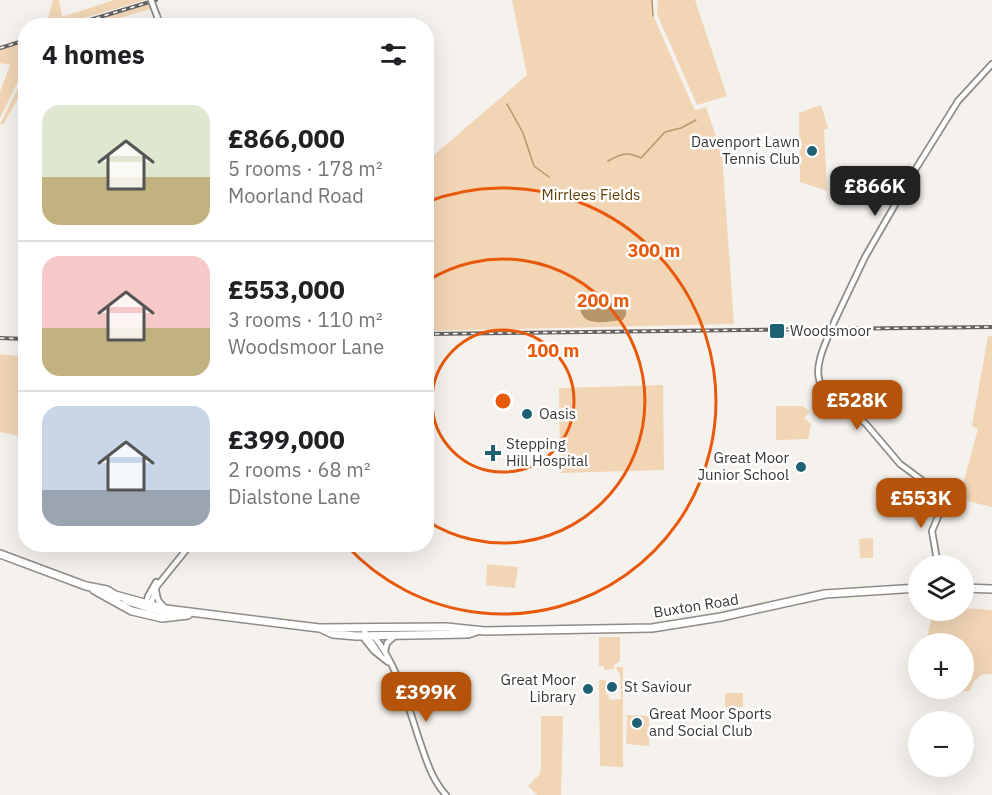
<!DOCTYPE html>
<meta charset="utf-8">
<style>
:root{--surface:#fff;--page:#f2f2f2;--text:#202124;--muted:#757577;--line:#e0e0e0;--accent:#b45309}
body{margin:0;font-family:"IBM Plex Sans",sans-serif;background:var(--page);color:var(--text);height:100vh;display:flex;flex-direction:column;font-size:22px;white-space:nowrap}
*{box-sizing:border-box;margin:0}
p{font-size:20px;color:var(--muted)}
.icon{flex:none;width:33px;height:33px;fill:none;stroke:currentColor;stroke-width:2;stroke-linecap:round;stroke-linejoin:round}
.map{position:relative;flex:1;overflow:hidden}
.details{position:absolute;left:18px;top:18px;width:416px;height:534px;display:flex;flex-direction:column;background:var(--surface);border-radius:24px;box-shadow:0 6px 24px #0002}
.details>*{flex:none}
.fabs{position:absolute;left:908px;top:555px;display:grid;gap:12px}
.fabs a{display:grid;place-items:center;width:66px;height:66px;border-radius:50%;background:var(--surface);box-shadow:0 6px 24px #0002;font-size:30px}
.price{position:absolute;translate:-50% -51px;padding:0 14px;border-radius:12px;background:var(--accent);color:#fff;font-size:20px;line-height:39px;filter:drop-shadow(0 2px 3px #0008)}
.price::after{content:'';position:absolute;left:50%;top:36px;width:18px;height:14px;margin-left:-9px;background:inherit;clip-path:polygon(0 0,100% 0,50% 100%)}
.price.selected{background:#222;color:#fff}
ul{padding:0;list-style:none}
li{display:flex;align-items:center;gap:18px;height:150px;padding:0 24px}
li+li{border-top:2px solid var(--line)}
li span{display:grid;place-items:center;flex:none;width:168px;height:120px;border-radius:18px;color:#555}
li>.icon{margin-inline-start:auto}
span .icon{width:72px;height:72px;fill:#fffc;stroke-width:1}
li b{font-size:26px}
h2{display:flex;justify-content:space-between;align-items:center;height:72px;padding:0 24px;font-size:26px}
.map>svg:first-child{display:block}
.green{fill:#f1d5b5}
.water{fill:#b9956a}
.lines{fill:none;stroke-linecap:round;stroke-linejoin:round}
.stream{stroke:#b9956a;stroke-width:1.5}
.minor-casing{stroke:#8f8c88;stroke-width:8}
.highway-casing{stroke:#8f8c88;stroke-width:10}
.minor{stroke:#fff;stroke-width:4.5}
.highway{stroke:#fff;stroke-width:7}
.rail-casing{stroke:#656361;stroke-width:4}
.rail{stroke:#fff;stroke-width:1.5;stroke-dasharray:4.5;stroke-linecap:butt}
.minor-bridge-casing{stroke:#8f8c88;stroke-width:8;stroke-linecap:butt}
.minor-bridge{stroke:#fff;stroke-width:4.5}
.ring{fill:none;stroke:#e8590c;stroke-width:3}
.poi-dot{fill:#1e6074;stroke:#fff;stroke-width:2}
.labels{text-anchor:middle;stroke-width:5;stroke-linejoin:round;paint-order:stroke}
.poi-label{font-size:15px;fill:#383735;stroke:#fff;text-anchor:start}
.park-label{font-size:15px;fill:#633e06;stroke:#fff}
.street-label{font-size:15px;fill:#383735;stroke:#fff}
.centre{fill:#e8590c;stroke:#fff;stroke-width:3}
.ring-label{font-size:18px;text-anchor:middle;font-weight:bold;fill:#e8590c;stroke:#fff;stroke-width:5;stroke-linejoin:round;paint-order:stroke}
</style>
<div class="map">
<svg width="992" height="795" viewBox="0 0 992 795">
<rect width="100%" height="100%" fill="#f5f1ed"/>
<path class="green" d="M53 0H59L62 17 114 0H145L60 25H46Z
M512 0H653V15L691 102 695 110 706 107 722 154 734 324 426 331V162L527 75Z
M658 0H695L727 96 697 105 657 14Z
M150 4 151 9 94 25H80Z
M25 42V67L0 118V92L10 65 0 63V50Z
M25 74V86L3 125 0 124Z
M821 105 828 128 824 130 827 191 800 182 799 113Z
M988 336H992V507L959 499 978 429 972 426Z
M0 354 25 357V437L0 432Z
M663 385 664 470 560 473 559 388Z
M776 406H802L810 411 804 418 811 424 808 439 776 440Z
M873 538V558H860L859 539Z
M487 564 518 567 515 588 486 585Z
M963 608 992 610V674C978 673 975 679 969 691H962L957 694 939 689 963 688V644L930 643 927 638 933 611 963 610Z
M599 637H620V661L614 665V669L604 670V666H599Z
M617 667H623V767L600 766 599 680H606V694H608L609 698 611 700 621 699 620 675 616 669Z
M725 693H743V707H725Z
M627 715 649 716V746L626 744Z
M541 716H563L561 795H537L528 786 539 775 541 768Z"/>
<path class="water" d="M587 301 622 303 626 306V315L623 320C608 321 582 329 580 307Z"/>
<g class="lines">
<path class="stream" d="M652 0 653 16
M507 104 523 133 534 166 549 177
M608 161C621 154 627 151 641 158L665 132 681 128 696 120"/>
<defs>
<path id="minor" d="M157 16 160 26
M835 320 865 257 915 170 958 101 992 64
M825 344C820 356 814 374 822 386L866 424 900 464 946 498 932 531 938 566
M156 591 158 600 164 607
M125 601 149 609 175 615
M146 604 148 596 156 582
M147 615 157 586 191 544
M363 629 380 655
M373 635C396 663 407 702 418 736 425 756 431 779 446 795
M362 636 374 651 388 662
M385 651 387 643 396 635"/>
<path id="highway" d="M0 554 86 586 107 590 115 595 166 609 319 628 446 627 485 631 652 628 721 617 825 594 918 588
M963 588 992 589
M94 590 132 611 162 618 188 615
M322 629 333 634 356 636 468 634 477 631"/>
</defs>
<use href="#minor" class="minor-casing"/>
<use href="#highway" class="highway-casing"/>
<use href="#minor" class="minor"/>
<use href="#highway" class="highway"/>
<defs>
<path id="rail" d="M70 26 156 0
M0 48 26 40
M426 334 992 327
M0 338 26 339"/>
</defs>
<use href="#rail" class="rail-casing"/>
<use href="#rail" class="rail"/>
<defs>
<path id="minor-bridge" d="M151 0 157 16
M825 344 835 320"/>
</defs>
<use href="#minor-bridge" class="minor-bridge-casing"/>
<use href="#minor-bridge" class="minor-bridge"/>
</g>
<g class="ring">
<circle cx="503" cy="401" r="71"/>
<path d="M427 281A142 142 0 1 1 427 521"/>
<path d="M427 202A213 213 0 1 1 346 545"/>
</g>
<g class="poi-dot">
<circle cx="812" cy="151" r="6"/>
<rect x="769" y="323" width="16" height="16" rx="3"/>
<circle cx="527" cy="414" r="6"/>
<path d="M490 444h6v6h6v6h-6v6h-6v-6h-6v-6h6z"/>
<circle cx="801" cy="467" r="6"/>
<circle cx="612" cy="687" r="6"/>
<circle cx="588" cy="689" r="6"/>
<circle cx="637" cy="723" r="6"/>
</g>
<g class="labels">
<g class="poi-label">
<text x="800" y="147" text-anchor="end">Davenport Lawn<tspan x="800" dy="17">Tennis Club</tspan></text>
<text x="790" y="336">Woodsmoor</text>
<text x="539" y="419">Oasis</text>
<text x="506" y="449">Stepping<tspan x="506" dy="17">Hill Hospital</tspan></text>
<text x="789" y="463" text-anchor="end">Great Moor<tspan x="789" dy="17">Junior School</tspan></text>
<text x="576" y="685" text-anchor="end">Great Moor<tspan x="576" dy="17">Library</tspan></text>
<text x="624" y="692">St Saviour</text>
<text x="649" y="719">Great Moor Sports<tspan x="649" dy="17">and Social Club</tspan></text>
</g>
<g class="park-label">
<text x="591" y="200">Mirrlees Fields</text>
</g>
<g class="street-label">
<text transform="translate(696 606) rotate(-9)" y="5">Buxton Road</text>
</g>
</g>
<circle cx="503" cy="401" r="9" class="centre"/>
<g class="ring-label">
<text x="654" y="257">300 m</text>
<text x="603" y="307">200 m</text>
<text x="553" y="357">100 m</text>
</g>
</svg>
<div class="fabs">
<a><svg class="icon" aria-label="layers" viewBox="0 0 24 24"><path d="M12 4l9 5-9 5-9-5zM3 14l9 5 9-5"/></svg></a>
<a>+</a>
<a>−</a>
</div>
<b class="price selected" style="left:875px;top:217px">£866K</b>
<b class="price" style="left:857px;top:431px">£528K</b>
<b class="price" style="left:921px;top:529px">£553K</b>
<b class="price" style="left:426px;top:723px">£399K</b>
<section class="details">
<h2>4 homes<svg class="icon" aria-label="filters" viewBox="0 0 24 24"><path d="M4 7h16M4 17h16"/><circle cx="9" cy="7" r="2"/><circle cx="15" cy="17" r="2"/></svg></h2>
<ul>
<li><span style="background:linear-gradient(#dfe7d0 60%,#c2b280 0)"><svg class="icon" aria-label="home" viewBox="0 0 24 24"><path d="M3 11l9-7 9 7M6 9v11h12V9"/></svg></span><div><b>£866,000</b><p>5 rooms · 178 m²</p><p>Moorland Road</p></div></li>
<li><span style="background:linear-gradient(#f6c9c9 60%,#c2b280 0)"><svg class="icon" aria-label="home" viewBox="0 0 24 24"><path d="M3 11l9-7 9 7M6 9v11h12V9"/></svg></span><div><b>£553,000</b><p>3 rooms · 110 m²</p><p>Woodsmoor Lane</p></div></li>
<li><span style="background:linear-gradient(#c9d6e8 70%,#9aa5b1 0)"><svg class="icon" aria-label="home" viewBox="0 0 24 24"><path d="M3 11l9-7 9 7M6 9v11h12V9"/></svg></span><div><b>£399,000</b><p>2 rooms · 68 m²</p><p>Dialstone Lane</p></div></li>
</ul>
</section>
</div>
